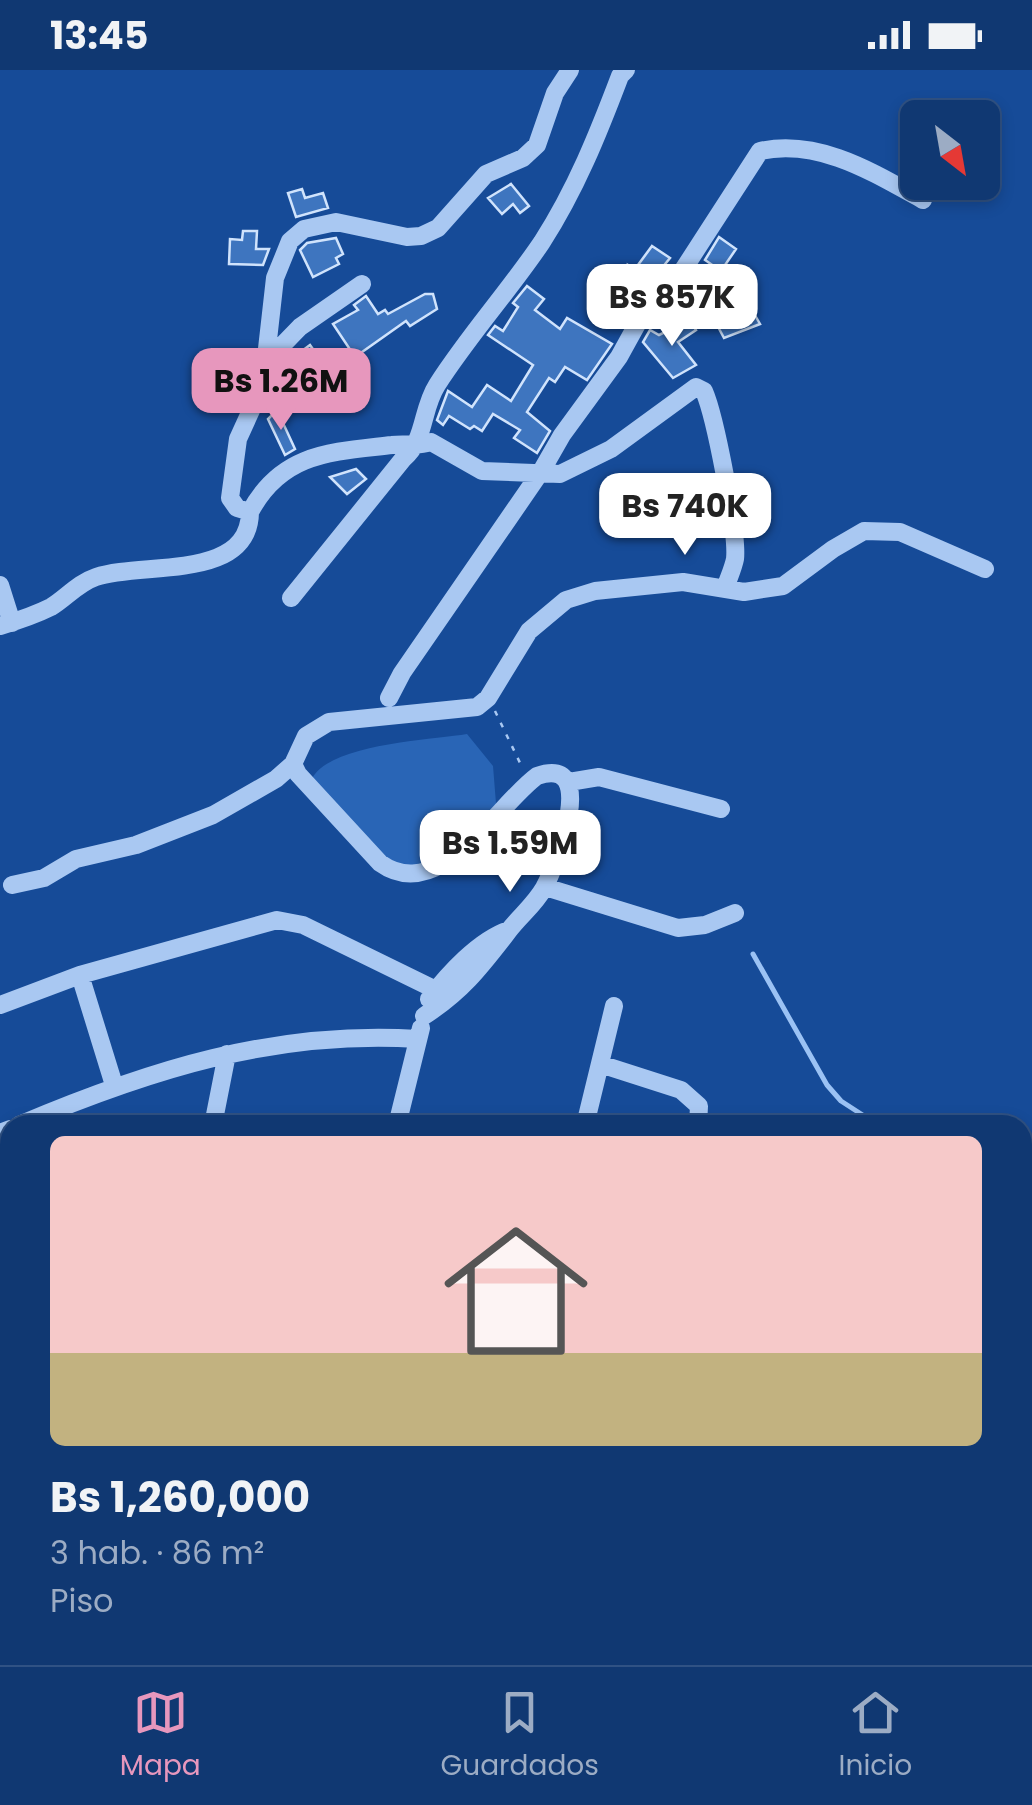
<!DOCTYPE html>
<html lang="es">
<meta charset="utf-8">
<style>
:root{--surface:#103872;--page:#1e437a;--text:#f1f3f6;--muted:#9cacc4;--line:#305284;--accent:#e797bd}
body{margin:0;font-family:Poppins,sans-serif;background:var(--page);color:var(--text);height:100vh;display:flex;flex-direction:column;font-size:38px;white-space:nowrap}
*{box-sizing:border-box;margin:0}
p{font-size:32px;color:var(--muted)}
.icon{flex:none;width:55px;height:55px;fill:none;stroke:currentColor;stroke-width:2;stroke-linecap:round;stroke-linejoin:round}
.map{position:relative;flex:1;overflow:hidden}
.sheet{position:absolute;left:0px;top:1045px;width:1032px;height:550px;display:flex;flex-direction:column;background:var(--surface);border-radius:30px 30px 0 0;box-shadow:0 5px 15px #0003,0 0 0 2px var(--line)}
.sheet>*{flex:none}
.needle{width:65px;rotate:149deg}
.buttons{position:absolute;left:900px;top:30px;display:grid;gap:20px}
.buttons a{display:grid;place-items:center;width:100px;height:100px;border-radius:15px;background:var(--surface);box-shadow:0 5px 15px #0003,0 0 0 2px var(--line);font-size:50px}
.price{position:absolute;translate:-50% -85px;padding:0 22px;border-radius:20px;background:#fff;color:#222;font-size:32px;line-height:65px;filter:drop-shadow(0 2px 5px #0008)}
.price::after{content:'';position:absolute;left:50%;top:60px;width:30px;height:22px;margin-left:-15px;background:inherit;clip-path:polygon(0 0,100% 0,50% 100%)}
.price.selected{background:var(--accent);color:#111}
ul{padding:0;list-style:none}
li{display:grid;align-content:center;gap:20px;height:530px;padding:0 50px}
li span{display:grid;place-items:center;height:310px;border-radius:15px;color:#555}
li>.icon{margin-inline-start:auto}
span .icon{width:180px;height:180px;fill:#fffc;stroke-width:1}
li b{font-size:42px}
.status{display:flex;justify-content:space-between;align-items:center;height:70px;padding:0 50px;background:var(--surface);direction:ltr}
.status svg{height:28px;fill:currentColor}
.menu{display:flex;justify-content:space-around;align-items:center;height:140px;border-top:2px solid var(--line);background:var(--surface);font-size:28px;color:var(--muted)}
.menu a{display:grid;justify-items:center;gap:5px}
.menu .selected{color:var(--accent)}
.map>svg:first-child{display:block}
.green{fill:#2965b6}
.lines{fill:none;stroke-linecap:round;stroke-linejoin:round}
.stream{stroke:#9bc2f4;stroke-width:5}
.building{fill:#3e75bf;stroke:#d0e3fc;stroke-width:2.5}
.path{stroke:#a9c8f2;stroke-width:2.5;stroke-dasharray:5 8;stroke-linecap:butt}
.minor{stroke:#a9c8f2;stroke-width:18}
</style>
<div class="status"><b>13:45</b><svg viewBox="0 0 49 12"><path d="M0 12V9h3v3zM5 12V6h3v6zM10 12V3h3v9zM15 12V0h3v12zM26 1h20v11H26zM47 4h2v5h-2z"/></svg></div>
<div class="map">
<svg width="1032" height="1595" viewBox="0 0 1032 1595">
<rect width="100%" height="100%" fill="#164b98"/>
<path class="green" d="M467 664 493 696 497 746 467 778 392 807 311 711C325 674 431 670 467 664Z"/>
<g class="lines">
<path class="stream" d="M753 884 827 1015 841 1031 878 1055
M1022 1086 1032 1076"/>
</g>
<path class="building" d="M511 114 529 136 520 143 513 134 502 144 488 128Z
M302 119 305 128 323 123 328 138 296 147 288 123Z
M243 161H257L256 179H269L263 195 229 194 230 169 242 170Z
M719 167 736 179 721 201 705 190Z
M336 168 343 184 336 188 339 194 313 207 300 180 307 173Z
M652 176 670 188 637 229 630 225 628 195 635 199Z
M527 216 544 229 535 240 560 259 567 248 612 274 587 310 565 297 555 312 549 308 527 342 550 361 537 383 514 368 520 360 493 344 482 361 474 356 470 359 449 346 443 355 437 350 448 321 472 337 487 315 511 331 533 295 488 265 495 256 503 261 518 237 513 233Z
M425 224H433L437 239 410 256 406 251 355 287 333 254 358 240 354 235 366 226 378 244 385 240 388 244Z
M748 233 760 254 724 268 716 253Z
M690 250 696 260 678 272 696 295 673 308 643 272 650 260 659 265Z
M310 275 320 289 282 316 276 308 277 298 292 283 295 286Z
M335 306 342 316 309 336 303 325Z
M277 340 295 379 285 385 268 349Z
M356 399 366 409 347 424 330 407Z"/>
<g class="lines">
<path class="path" d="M495 641 522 697"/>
<path class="minor" d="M570 0 555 23 537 75 523 88 486 104 438 158 421 166 407 167 336 152 304 159 290 171 275 208 263 314 238 369 230 428 237 438 250 442C282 382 332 382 392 375 406 373 417 377 431 372L482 401 560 404 611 379 696 317 704 321C715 346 738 463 735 489 733 499 728 509 725 519
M266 292 300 257 362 214
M0 515 12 553
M291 528 403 389C426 370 421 340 437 315 469 265 509 221 542 172 576 119 598 64 620 6L626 0
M0 556C17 551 35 545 51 537 66 528 78 513 96 507 142 491 249 512 250 442
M389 628 402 603 542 400 562 365 619 287 646 238 683 200 760 81C819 68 874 103 923 130
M293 694 298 704 380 793C440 836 497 735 537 706 600 684 556 795 544 818 535 834 521 845 510 859 482 895 464 920 424 946
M569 712 599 707 721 739
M12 815 44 808 76 789 136 775 213 745 276 709 293 694 306 666 329 652 477 637 488 628 529 561 566 530 595 521 683 512 744 522 783 516 833 479 864 461 900 462 985 499
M545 817 678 858 705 855 735 843
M80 905 114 1015
M429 929C448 904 479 870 509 860
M0 935 80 905 277 850 303 855 436 920
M600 994 681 1020 699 1036 698 1055
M19 1055C149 1000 274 960 418 969
M213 1055 227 984
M397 1055 421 958
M585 1055 614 936
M0 1063 10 1059
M0 1169 10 1171
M0 1231 10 1233
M0 1260 10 1288
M0 1437 10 1427
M1022 1488 1032 1491
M120 1585 124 1595
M282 1585 286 1595
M373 1585 378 1595
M570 1585 580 1595
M63 1595 73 1585
M537 1595 544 1585
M840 1595 841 1585"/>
</g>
</svg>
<div class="buttons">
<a><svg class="needle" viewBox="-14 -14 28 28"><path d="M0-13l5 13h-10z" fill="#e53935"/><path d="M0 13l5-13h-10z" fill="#9cacc4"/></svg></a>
</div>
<b class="price" style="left:672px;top:279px">Bs 857K</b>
<b class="price selected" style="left:281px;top:363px">Bs 1.26M</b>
<b class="price" style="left:685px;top:488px">Bs 740K</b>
<b class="price" style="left:510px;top:825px">Bs 1.59M</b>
<section class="sheet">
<ul>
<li><span style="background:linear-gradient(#f6c9c9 70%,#c2b280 0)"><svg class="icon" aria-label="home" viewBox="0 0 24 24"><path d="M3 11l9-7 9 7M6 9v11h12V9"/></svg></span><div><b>Bs 1,260,000</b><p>3 hab. · 86 m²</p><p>Piso</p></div></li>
</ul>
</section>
</div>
<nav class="menu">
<a class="selected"><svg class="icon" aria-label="map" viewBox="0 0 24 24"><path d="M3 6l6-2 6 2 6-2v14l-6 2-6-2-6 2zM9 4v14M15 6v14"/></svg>Mapa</a>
<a><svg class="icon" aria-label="saved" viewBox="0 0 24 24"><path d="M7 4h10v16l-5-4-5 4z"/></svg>Guardados</a>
<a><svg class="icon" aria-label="home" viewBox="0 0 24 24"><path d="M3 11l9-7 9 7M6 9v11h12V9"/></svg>Inicio</a>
</nav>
